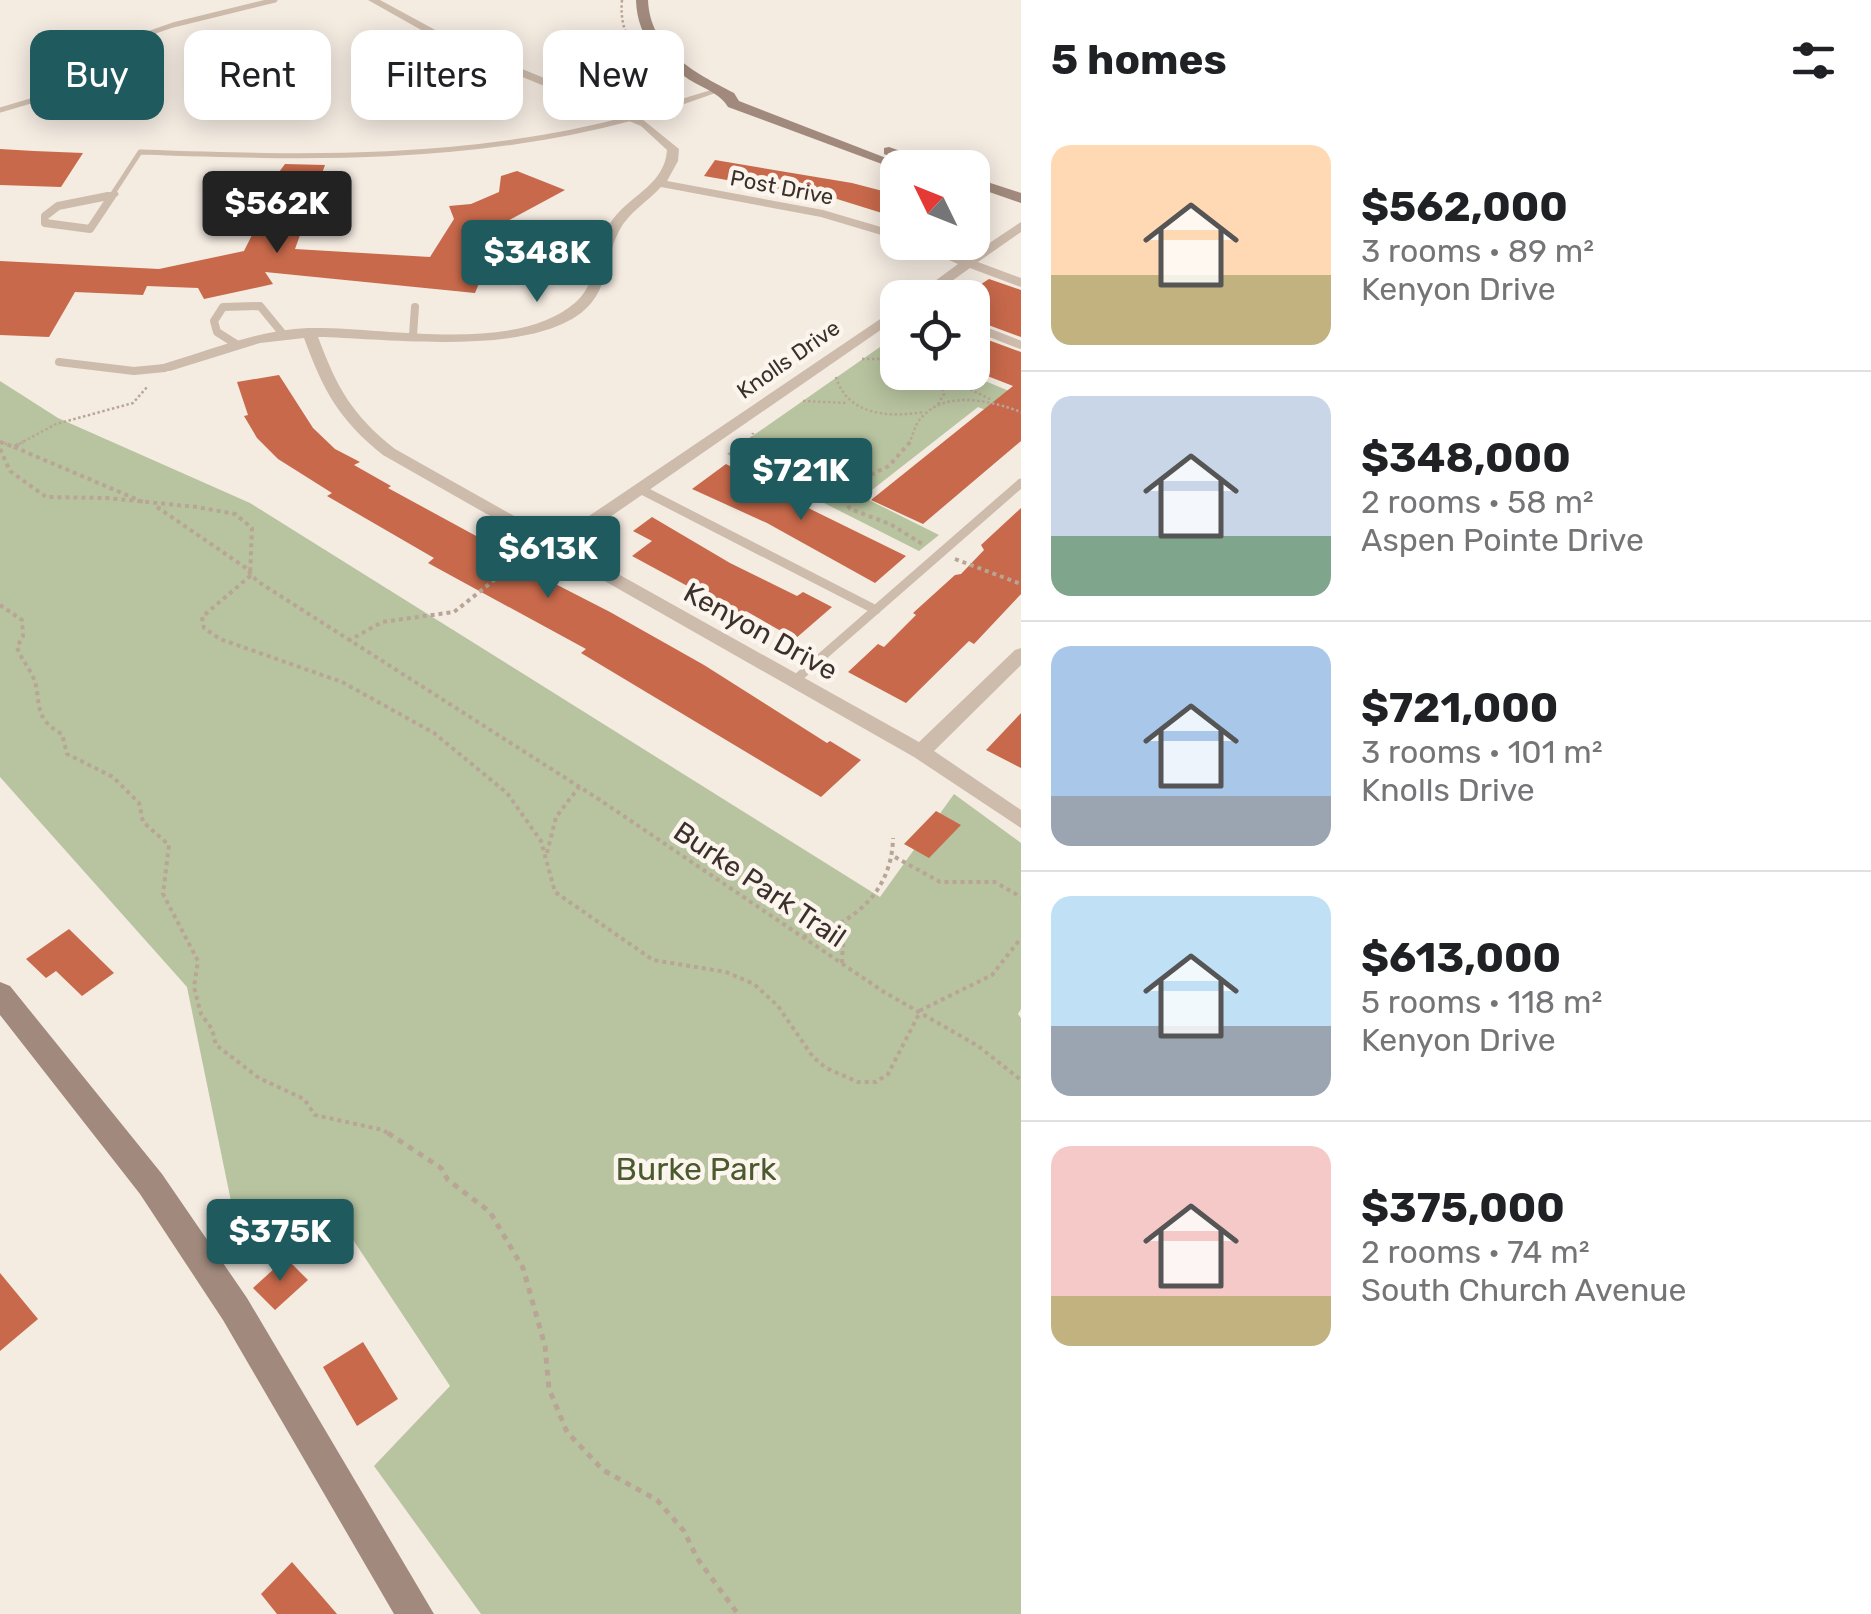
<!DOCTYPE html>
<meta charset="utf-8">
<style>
:root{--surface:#fff;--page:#f2f2f2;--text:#202124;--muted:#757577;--line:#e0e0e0;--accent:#1f5a5e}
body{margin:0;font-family:Rubik,sans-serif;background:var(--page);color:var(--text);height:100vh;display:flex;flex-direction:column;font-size:38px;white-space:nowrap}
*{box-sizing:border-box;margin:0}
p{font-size:32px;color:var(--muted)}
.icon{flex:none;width:55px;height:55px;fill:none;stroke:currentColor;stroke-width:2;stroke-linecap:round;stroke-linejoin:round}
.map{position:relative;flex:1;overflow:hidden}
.sheet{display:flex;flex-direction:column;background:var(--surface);width:850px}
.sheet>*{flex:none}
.top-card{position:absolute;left:30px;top:30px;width:840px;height:90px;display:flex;gap:20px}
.needle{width:65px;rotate:313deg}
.tools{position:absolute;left:880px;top:150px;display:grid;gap:20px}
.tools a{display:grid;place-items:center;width:110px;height:110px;border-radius:20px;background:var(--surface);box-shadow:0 5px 25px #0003;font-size:50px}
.price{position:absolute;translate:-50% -85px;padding:0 22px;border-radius:10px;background:var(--accent);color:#fff;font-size:32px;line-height:65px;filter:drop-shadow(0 2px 5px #0008)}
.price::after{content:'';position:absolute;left:50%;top:60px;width:30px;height:22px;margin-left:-15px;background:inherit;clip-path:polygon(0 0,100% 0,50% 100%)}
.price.selected{background:#222;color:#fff}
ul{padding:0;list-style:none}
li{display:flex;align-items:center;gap:30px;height:250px;padding:0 30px}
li+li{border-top:2px solid var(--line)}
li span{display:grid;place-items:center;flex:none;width:280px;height:200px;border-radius:20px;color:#555}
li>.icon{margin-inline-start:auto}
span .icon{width:120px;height:120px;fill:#fffc;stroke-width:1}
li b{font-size:42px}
h2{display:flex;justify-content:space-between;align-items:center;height:120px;padding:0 30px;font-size:42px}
.chip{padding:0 35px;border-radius:20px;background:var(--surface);box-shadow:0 5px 25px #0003;font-size:35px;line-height:90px}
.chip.selected{background:var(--accent);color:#fff}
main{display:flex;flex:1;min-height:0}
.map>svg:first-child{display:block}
.green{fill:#b8c4a0}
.building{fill:#c8694b}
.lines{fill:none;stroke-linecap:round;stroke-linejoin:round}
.path-far2{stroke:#b9a596;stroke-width:2.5;stroke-dasharray:2.5 2.5;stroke-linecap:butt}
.path-far1{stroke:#b9a596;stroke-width:4;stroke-dasharray:4 4;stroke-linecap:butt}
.path{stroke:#b9a596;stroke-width:5;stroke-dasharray:6 6;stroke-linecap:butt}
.lane-far2{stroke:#cdbbac;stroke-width:5}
.lane-far1{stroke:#cdbbac;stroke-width:8}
.lane{stroke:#cdbbac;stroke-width:9}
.street{fill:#cdbbac;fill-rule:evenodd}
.secondary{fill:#a18a7d;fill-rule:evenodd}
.labels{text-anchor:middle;stroke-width:9;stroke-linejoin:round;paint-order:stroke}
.far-street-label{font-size:22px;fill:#3b302b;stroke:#fbf5ee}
.street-label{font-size:28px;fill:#3b302b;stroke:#fbf5ee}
.near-park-label{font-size:32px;fill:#4a5a2e;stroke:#fbf5ee}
</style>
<main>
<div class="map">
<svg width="1021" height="1614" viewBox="0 0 1021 1614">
<rect width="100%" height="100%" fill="#f4ebe1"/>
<path class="green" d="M890 340 897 343 898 372 966 373 1021 396V424L978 407 863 497 939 535 919 551 727 454Z
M0 381 58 418 250 503 880 897 954 794 1021 843V1009L1018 1014 1021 1018V1614H481L374 1466 450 1386 328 1202 241 1250 187 987 0 777Z"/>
<path class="building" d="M0 149 34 151 83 153 61 187 0 185Z
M715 160 852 183 898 195V218L837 199 704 176Z
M285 164 325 165 295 249 430 257 454 219 449 206 471 204 499 192 501 176 517 171 565 190 504 223 475 293 265 272 273 284 204 299 198 288 147 286 143 295 75 292 49 337 0 335V261L159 269 244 251 259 221 247 211 269 199 258 187 273 180Z
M989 279 1021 290V337L972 319V290Z
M972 334 1021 352V441L923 524 871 500 1013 386 972 370Z
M279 375 313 428 335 449 360 462 354 465 391 486 388 488 489 543 477 552 523 578 532 572 610 612 704 665 827 743 830 741 861 760 821 797 581 653 586 649 428 563 434 558 327 496 332 493 278 459 257 438 244 416 248 415 237 382Z
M726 464 798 503 906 556 875 583 767 523 692 489Z
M1021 508V594L974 644 969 641 906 703 848 672 878 644 884 647 916 615 913 613 955 575 961 574 984 550 981 545Z
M652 517 730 563 797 596 803 592 832 607 795 639 746 611 741 615 632 556 652 541 633 531Z
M1021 713V768L986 750Z
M936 811 961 825 929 858 904 844Z
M69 929 114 973 82 996 56 971 46 978 26 959Z
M286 1258 308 1280 275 1310 253 1288Z
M0 1273 38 1319 0 1351Z
M363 1342 398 1399 357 1426 323 1367Z
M292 1562 337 1614H277L261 1594Z"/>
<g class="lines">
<path class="path-far2" d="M622 0C618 41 644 63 673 88
M862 359H898
M934 372 992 400
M936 375 944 394 937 406
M836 377C847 415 889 418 923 412
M803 401 848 403
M0 442 7 444
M19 444 56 424 133 403 148 386
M750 444 753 433
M909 444C913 435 915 423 923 416 947 390 992 401 1021 412"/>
<path class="path-far1" d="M0 442 14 447 23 442
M751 442 749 450C776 479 808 486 846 481
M910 442 889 466 840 490 850 509 890 524 924 545
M14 447 143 502
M0 449 10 471 46 497 107 498 197 507 235 514 252 528 250 576 202 617 204 628 220 639 342 682 434 733 507 793 541 841 555 892 653 960 726 972 754 984 778 1006 813 1057 826 1068 858 1082H876L888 1074 921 1010 992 975 1021 938
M813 484 840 499
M157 507 246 568 257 581 600 800 884 992 978 1046 1021 1080
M955 559 1021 584
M0 605 22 620 23 636 17 647C21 659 28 666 33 677 43 698 30 717 62 734L67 754 113 777 139 803 143 822 169 845 163 894 198 961 194 987 201 1014 212 1029 216 1045 259 1078 304 1099 315 1115 383 1130 392 1136
M348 641 382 622 454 612 531 551
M547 853 556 817 579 787
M895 857 940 882H995L1021 897
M803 937C853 925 892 892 893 838
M842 963 844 924"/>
<path class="path" d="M388 1133 441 1168 448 1180 490 1212 523 1268 545 1346 549 1389 567 1432 603 1470 657 1500 684 1531 697 1558 738 1614"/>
<path class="lane-far2" d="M49 68 173 25 275 0
M0 110 44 97
M112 195 140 152C307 158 469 162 632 118
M112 195 116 194
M95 198 112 195
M110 198 112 195"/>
<path class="lane-far1" d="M108 196 58 206 45 216V223L90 229 112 196
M601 266 520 255 511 243 527 232 610 236
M972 326 1021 345
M413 335 415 307
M236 344 217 332 214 321 223 307 260 306 283 334
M59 362 134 371 165 368"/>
<path class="lane" d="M640 489 876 610
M794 681 1021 483"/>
<path class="street" d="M368 0H380L463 45 632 114 721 87V91L642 119 679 149 678 161 667 181 823 210 898 232V240L821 217 661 187C647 202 628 213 619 231 607 253 608 282 592 302 546 360 386 338 318 337 337 388 352 415 395 449L555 539 898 307V318L568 546 919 742 1015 650 1021 648V665L934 751 1021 810V828L914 757 383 455C339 420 323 390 304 338L260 343 170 371H160V365C209 351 257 330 308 328 384 326 514 356 576 302 599 282 595 243 613 219 632 194 665 184 667 150L641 126 455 49Z
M1021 222V232L978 262 1021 278V287L970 268 928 298H912L958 264 908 242H927L967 258Z"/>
<path class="secondary" d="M636 0H648C650 50 694 72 734 93L739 101 912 168 898 170 728 107C721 95 708 90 695 83 663 64 637 40 636 0Z
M889 147 941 165 943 168H921L884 154V148Z
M972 177 1021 193V203L972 186Z
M0 982 10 986 162 1174 247 1298 434 1614H394L223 1320 140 1194 0 1015Z"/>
</g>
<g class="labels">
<g class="far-street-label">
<text transform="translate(782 187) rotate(11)" y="8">Post Drive</text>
<text transform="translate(788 359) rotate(-35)" y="8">Knolls Drive</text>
</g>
<g class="street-label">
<text transform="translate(761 631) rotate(29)" y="10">Kenyon Drive</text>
<text transform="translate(760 884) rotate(34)" y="10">Burke Park Trail</text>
</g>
<g class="near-park-label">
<text x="696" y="1180">Burke Park</text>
</g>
</g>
</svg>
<div class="tools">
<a><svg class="needle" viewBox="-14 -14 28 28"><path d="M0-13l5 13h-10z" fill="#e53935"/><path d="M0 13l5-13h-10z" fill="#757577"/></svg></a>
<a><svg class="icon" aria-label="locate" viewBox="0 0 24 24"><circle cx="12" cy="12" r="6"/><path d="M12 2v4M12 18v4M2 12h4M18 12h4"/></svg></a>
</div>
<b class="price selected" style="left:277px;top:256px">$562K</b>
<b class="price" style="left:537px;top:305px">$348K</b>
<b class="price" style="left:801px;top:523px">$721K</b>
<b class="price" style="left:548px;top:601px">$613K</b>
<b class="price" style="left:280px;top:1284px">$375K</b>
<div class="top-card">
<a class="chip selected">Buy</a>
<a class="chip">Rent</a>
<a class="chip">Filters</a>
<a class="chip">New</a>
</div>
</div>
<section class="sheet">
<h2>5 homes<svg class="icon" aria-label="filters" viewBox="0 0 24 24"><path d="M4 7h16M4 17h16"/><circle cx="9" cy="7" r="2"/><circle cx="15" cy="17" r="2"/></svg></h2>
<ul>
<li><span style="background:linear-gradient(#ffd9b3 65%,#c2b280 0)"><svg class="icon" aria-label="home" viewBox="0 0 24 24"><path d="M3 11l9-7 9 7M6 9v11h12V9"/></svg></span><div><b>$562,000</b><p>3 rooms · 89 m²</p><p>Kenyon Drive</p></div></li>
<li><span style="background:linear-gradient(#c9d6e8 70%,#7fa58c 0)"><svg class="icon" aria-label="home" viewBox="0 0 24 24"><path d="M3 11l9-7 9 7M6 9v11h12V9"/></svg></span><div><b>$348,000</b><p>2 rooms · 58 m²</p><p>Aspen Pointe Drive</p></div></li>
<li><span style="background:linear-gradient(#a9c7e8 75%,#9aa5b1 0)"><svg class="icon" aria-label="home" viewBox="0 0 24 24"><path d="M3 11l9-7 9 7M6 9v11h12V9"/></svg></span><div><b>$721,000</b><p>3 rooms · 101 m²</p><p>Knolls Drive</p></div></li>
<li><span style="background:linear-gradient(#bfe0f5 65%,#9aa5b1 0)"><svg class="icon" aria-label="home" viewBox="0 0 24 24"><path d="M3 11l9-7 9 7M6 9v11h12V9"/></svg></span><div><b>$613,000</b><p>5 rooms · 118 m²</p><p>Kenyon Drive</p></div></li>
<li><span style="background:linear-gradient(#f6c9c9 75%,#c2b280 0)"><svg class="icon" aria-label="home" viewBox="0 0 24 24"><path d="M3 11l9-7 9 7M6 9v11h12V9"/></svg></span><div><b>$375,000</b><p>2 rooms · 74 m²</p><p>South Church Avenue</p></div></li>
</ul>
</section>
</main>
